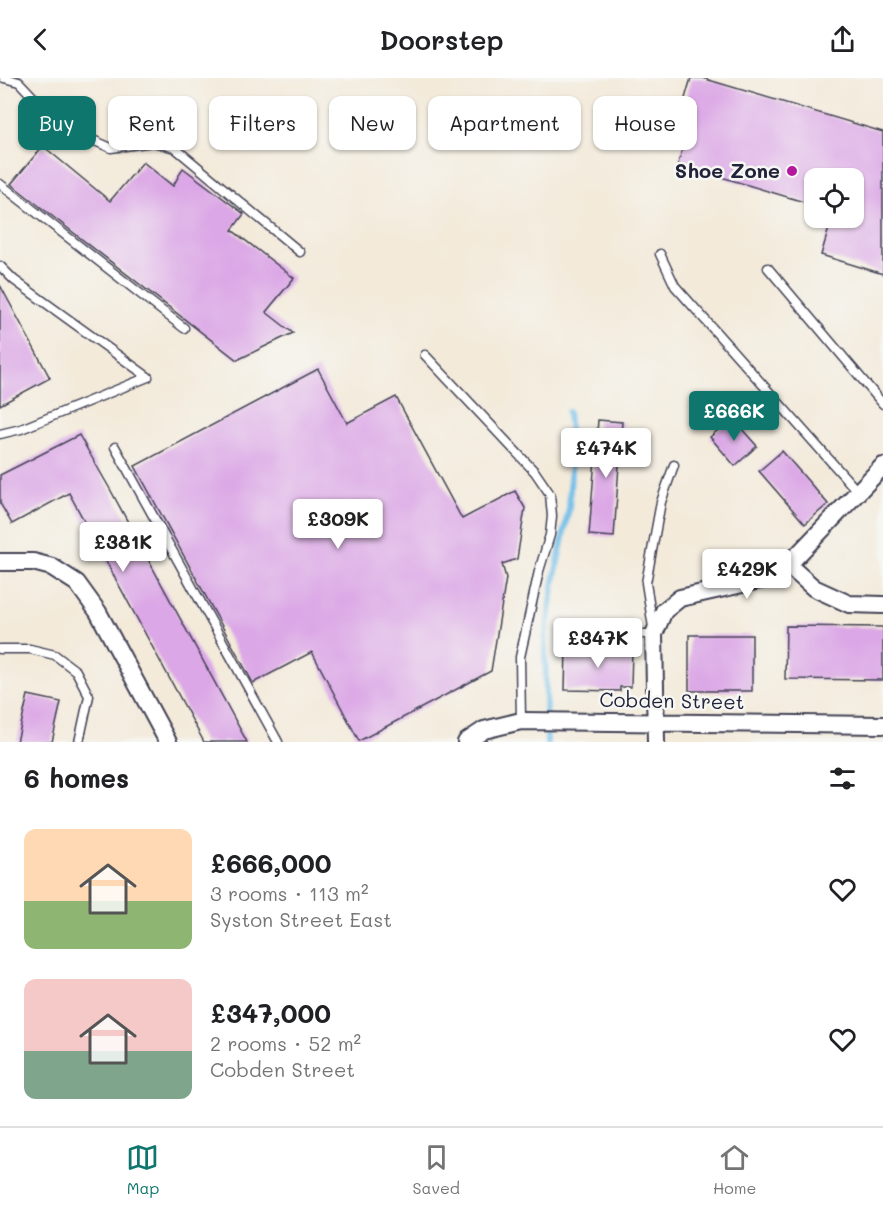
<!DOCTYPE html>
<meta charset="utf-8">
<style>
:root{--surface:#fff;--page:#f6f6f6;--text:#202124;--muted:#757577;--line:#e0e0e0;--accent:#0f766e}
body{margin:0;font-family:Mali,sans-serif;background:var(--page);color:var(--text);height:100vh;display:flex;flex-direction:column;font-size:22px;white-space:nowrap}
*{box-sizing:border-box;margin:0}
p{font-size:20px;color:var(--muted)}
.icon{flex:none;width:33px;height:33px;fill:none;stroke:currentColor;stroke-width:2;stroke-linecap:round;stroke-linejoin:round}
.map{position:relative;height:664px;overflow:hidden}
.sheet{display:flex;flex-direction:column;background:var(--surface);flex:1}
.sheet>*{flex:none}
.banner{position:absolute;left:18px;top:18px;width:848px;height:54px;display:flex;gap:12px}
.buttons{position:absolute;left:804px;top:90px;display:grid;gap:12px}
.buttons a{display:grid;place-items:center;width:60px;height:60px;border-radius:12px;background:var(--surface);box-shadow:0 2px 4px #0004;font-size:30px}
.price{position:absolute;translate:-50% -51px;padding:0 14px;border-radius:6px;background:#fff;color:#222;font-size:20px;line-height:39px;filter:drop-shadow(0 2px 3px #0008)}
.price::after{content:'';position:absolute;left:50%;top:36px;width:18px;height:14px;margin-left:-9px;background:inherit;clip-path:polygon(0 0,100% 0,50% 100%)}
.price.current{background:var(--accent);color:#fff}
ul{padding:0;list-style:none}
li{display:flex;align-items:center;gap:18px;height:150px;padding:0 24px}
li span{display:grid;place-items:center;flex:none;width:168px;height:120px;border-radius:12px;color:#555}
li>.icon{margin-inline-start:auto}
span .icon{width:72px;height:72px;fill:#fffc;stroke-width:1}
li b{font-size:26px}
h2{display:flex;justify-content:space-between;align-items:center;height:72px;padding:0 24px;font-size:26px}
.tag{padding:0 21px;border-radius:12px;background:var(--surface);box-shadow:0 2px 4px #0004;font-size:21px;line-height:54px}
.tag.current{background:var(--accent);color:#fff}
header{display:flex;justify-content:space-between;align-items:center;height:78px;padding:0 24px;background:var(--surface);font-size:27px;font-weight:600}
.dock{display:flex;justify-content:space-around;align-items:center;height:84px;border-top:2px solid var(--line);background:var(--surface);font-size:16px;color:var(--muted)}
.dock a{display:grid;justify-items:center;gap:3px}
.dock .current{color:var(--accent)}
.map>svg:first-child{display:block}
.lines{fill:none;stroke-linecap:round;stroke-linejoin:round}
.stream{stroke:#6dbde8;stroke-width:6}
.building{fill:#dba7e6}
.lane-casing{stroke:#414053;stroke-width:11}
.street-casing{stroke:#414053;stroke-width:20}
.lane{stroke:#fff;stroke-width:8}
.street{stroke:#fff;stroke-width:16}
.poi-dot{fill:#b5179e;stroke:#f6f6f2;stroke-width:2}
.labels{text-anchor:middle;stroke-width:5;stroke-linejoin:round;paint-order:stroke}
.poi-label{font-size:20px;font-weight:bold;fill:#22223b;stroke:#f6f6f2;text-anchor:end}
.street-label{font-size:20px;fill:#22223b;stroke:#f6f6f2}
</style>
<header><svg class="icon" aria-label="back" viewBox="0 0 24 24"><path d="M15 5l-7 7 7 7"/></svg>Doorstep<svg class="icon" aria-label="share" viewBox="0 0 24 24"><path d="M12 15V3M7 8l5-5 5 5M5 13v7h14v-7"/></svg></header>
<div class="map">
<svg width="883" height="664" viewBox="0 0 883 664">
<rect width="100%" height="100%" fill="#f6f6f2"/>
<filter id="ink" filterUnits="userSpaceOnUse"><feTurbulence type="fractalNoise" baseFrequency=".0167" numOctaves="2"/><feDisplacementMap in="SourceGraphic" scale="12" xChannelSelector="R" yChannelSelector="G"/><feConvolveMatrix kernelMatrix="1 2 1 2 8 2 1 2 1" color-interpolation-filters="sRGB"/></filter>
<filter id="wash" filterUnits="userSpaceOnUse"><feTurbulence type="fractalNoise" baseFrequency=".008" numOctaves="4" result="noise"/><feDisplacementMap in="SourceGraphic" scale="24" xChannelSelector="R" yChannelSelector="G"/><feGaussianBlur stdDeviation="1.35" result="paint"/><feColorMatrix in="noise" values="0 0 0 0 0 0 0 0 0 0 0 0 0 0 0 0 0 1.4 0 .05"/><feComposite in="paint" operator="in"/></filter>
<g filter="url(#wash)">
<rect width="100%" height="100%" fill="#f3eada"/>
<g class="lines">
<path class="stream" d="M547 664 545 563 554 503 569 430 572 372 568 334"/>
</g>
<g id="blocks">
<path class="building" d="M691 0H702L883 54V196L821 177 832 140H854V100H814V127L678 86 692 38 681 34Z
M43 68 110 123 143 84 173 108 183 90 244 136 232 152 294 200 266 234 293 255 237 282 11 106Z
M0 207 50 300 0 327Z
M318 291 347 345 396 319 462 441 515 413 525 430 517 481 502 486 506 500 491 593 359 663 312 574 253 605 135 388Z
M732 340 757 368 735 388 710 359Z
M598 342 622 344 614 459 589 457Z
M79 357 110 411 247 664H204L69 415 12 446 0 425V397Z
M782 373 828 426 805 446 759 393Z
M786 548 883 549V602L785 601Z
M689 557H752V613H689Z
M566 570 632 571 631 609H620V613L565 612Z
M28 617 61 624 52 664H17Z"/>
</g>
</g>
<g filter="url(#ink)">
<use href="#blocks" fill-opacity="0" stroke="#414053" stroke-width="1.5"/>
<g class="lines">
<defs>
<path id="lane" d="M4 0 19 4 51 38 79 56 111 70 153 64 175 70 300 174
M0 106 184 250
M660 176 675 208 858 414
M0 188 14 202 148 299
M768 190 883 326
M425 277 535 394 550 416 552 438 550 457 539 493 520 579 521 643
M0 356 21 351 148 299
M115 369 278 664
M580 556H654L646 505 661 424 674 387
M0 571H30L55 577 76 593 89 618 79 664"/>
<path id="street" d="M0 484H33L52 489 77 505 98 534 168 664
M788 487 814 510 849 526 883 527
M466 664 484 652 521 643 883 647
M656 664 654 556 664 533 680 520 769 500 788 487 883 388"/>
</defs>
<use href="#lane" class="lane-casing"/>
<use href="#street" class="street-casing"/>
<use href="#lane" class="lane"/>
<use href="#street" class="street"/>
</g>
</g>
<circle class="poi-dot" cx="792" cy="93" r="6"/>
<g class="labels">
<g class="poi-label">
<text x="780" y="100">Shoe Zone</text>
</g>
<g class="street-label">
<text transform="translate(672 623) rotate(1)" y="7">Cobden Street</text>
</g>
</g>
</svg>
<div class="buttons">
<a><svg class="icon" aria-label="locate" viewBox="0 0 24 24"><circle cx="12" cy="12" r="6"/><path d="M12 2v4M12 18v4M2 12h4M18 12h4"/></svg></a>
</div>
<b class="price current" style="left:734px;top:364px">£666K</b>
<b class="price" style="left:606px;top:401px">£474K</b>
<b class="price" style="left:338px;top:472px">£309K</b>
<b class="price" style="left:123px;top:495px">£381K</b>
<b class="price" style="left:747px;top:522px">£429K</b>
<b class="price" style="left:598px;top:591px">£347K</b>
<div class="banner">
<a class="tag current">Buy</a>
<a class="tag">Rent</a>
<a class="tag">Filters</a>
<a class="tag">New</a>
<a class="tag">Apartment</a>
<a class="tag">House</a>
</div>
</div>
<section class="sheet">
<h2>6 homes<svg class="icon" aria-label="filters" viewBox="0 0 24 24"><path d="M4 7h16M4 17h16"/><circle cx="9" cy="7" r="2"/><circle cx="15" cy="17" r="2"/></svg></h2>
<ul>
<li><span style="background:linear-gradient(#ffd9b3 60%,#8fb573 0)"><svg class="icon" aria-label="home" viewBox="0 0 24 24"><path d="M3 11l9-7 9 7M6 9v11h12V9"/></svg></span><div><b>£666,000</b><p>3 rooms · 113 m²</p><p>Syston Street East</p></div><svg class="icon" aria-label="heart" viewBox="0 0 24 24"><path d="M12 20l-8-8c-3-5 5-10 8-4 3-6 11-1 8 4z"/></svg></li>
<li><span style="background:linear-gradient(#f6c9c9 60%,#7fa58c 0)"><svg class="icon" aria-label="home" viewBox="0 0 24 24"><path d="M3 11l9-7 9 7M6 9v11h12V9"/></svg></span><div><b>£347,000</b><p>2 rooms · 52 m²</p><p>Cobden Street</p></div><svg class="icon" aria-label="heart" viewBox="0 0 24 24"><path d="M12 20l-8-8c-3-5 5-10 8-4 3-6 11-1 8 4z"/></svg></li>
</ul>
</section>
<nav class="dock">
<a class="current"><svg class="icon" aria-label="map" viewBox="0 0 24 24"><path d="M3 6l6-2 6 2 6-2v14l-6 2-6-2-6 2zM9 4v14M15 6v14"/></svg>Map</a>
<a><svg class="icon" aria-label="saved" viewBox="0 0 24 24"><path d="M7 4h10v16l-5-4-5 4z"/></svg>Saved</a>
<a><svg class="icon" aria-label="home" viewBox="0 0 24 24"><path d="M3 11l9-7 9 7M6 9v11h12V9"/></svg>Home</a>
</nav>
